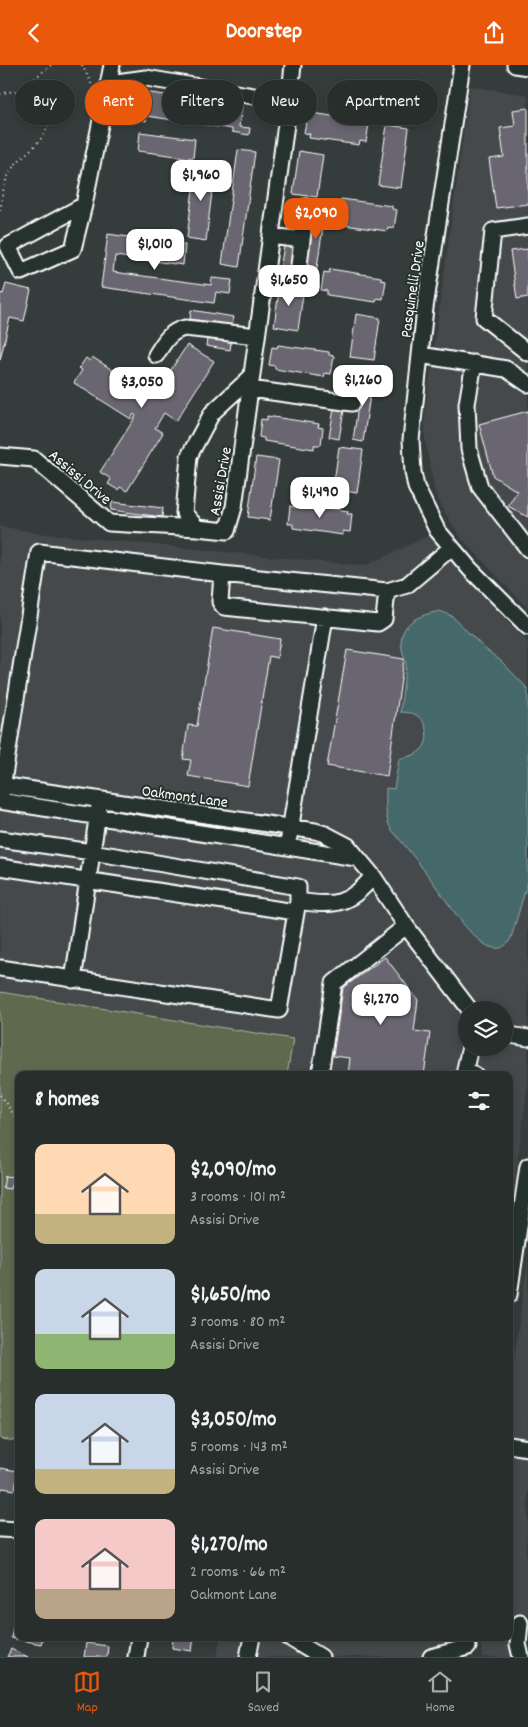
<!DOCTYPE html>
<meta charset="utf-8">
<style>
:root{--surface:#272e2c;--page:#2f3634;--text:#f1f3f6;--muted:#a4a8a9;--line:#434a48;--accent:#ea580c}
body{margin:0;font-family:Dekko,sans-serif;background:var(--page);color:var(--text);height:100vh;display:flex;flex-direction:column;font-size:19px;white-space:nowrap}
*{box-sizing:border-box;margin:0}
p{font-size:16px;color:var(--muted)}
.icon{flex:none;width:28px;height:28px;fill:none;stroke:currentColor;stroke-width:2;stroke-linecap:round;stroke-linejoin:round}
.map{position:relative;flex:1;overflow:hidden}
.sheet{position:absolute;left:15px;top:1006px;width:498px;height:570px;display:flex;flex-direction:column;background:var(--surface);border-radius:10px;box-shadow:0 2px 8px #0003,0 0 0 1px var(--line)}
.sheet>*{flex:none}
.banner{position:absolute;left:15px;top:15px;width:499px;height:45px;display:flex;gap:10px}
.buttons{position:absolute;left:458px;top:936px;display:grid;gap:10px}
.buttons a{display:grid;place-items:center;width:55px;height:55px;border-radius:50%;background:var(--surface);box-shadow:0 2px 8px #0003,0 0 0 1px var(--line);font-size:25px}
.price{position:absolute;translate:-50% -42px;padding:0 11px;border-radius:10px;background:#fff;color:#222;font-size:16px;line-height:32px;filter:drop-shadow(0 1px 2px #0008)}
.price::after{content:'';position:absolute;left:50%;top:30px;width:15px;height:11px;margin-left:-8px;background:inherit;clip-path:polygon(0 0,100% 0,50% 100%)}
.price.current{background:var(--accent);color:#fff}
ul{padding:0;list-style:none}
li{display:flex;align-items:center;gap:15px;height:125px;padding:0 20px}
li span{display:grid;place-items:center;flex:none;width:140px;height:100px;border-radius:10px;color:#555}
li>.icon{margin-inline-start:auto}
span .icon{width:60px;height:60px;fill:#fffc;stroke-width:1}
li b{font-size:21px}
h2{display:flex;justify-content:space-between;align-items:center;height:60px;padding:0 20px;font-size:21px}
.chip{padding:0 18px;border-radius:22px;background:var(--surface);box-shadow:0 2px 8px #0003,0 0 0 1px var(--line);font-size:18px;line-height:45px}
.chip.current{background:var(--accent);color:#fff}
header{display:flex;justify-content:space-between;align-items:center;height:65px;padding:0 20px;background:var(--accent);color:#fff;font-size:22px;font-weight:700}
.dock{display:flex;justify-content:space-around;align-items:center;height:70px;border-top:1px solid var(--line);background:var(--surface);font-size:14px;color:var(--muted)}
.dock a{display:grid;justify-items:center;gap:2px}
.dock .current{color:var(--accent)}
.map>svg:first-child{display:block}
.built{fill:#44494b;fill-rule:evenodd}
.green{fill:#5d6b4d;stroke:#aeb5a6}
.water{fill:#45696b;stroke:#8fa5a6}
.building{fill:#6a6671;stroke:#fff}
.lines{fill:none;stroke-linecap:round;stroke-linejoin:round}
.minor-casing{stroke:#fff;stroke-width:19}
.path{stroke:#fff;stroke-width:2;stroke-dasharray:1 4;stroke-linecap:butt}
.minor{stroke:#26332d;stroke-width:15}
.labels{text-anchor:middle;stroke-width:4;stroke-linejoin:round;paint-order:stroke}
.street-label{font-size:16px;fill:#fff;stroke:#26332d}
</style>
<header><svg class="icon" aria-label="back" viewBox="0 0 24 24"><path d="M15 5l-7 7 7 7"/></svg>Doorstep<svg class="icon" aria-label="share" viewBox="0 0 24 24"><path d="M12 15V3M7 8l5-5 5 5M5 13v7h14v-7"/></svg></header>
<div class="map">
<svg width="528" height="1592" viewBox="0 0 528 1592">
<rect width="100%" height="100%" fill="#343d3b"/>
<filter id="ink" filterUnits="userSpaceOnUse"><feTurbulence type="fractalNoise" baseFrequency=".02" numOctaves="2"/><feDisplacementMap in="SourceGraphic" scale="10" xChannelSelector="R" yChannelSelector="G"/><feConvolveMatrix kernelMatrix="1 2 1 2 8 2 1 2 1" color-interpolation-filters="sRGB"/></filter>
<g filter="url(#ink)">
<path class="built" d="M470 21 528 30V544L461 473 444 446 435 428 425 375V346Z
M0 461 37 468 365 501 430 470 462 509 528 578V1019L509 1157V1010H19V1376L0 1374ZM466 945H504V982H466Z
M528 1193V1459L526 1481V1489L528 1493V1592H482L481 1573 509 1572V1330Z
M220 1572 458 1573 460 1592H217Z"/>
<path class="green" d="M0 927 293 974 287 1010H19V1376L0 1374Z"/>
<path class="water" d="M440 546 452 551 484 583 501 596 528 624V816L511 873C505 884 497 886 486 880 469 870 456 849 445 834 428 810 410 786 391 764 384 751 386 737 386 723L394 724 399 694C407 691 414 692 421 685 431 676 427 656 416 650 411 647 405 648 400 647L406 600C406 594 403 590 402 584 397 559 418 550 440 546Z"/>
<path class="building" d="M144 27 242 41 239 62 250 63 249 70 232 67V64L147 51 146 56 137 54 138 41 142 42Z
M528 43V139L496 143 489 94 504 92 500 63 515 61 513 45Z
M312 48 364 56V59H369L366 77 360 76 359 80 309 73 310 69 304 68 307 51 312 52Z
M387 60 409 63 401 123 378 120Z
M140 67 195 74 193 93 138 86Z
M238 85 255 87 239 202 222 199Z
M299 86 323 90 317 132 293 129Z
M196 99 215 102 206 176 187 173Z
M341 134 392 141V144L397 145 394 163 388 162 387 166 337 159 338 155 332 154 335 136 340 137Z
M292 137 302 139 297 168 287 166Z
M316 141 326 142 316 209 306 208Z
M108 169 185 180 183 200 115 191 113 207 211 220 212 213 232 215 230 229 216 227 214 238 101 222Z
M284 181 294 182 289 211 279 210Z
M528 184V232L517 234 510 186Z
M330 204 381 212V215L386 216 383 234 377 233 376 237 327 230V226L321 225 324 207 329 208Z
M280 218 304 222 298 265 274 261Z
M6 219 31 225 24 256 10 253 0 295V228L3 229Z
M191 245 234 252 232 260 190 254Z
M356 249 380 253 374 295 350 292Z
M207 274 231 277 230 285 206 281Z
M187 280 214 296 176 356 164 348 155 363 163 368 127 426 120 422 118 425 108 419 111 414 100 407 136 351 134 349 131 354 74 318 82 305 79 303 86 293 90 296 92 292 154 331Z
M278 280 329 287V290L334 291 331 309 325 308 324 312 275 304V301L269 300 272 282 277 283Z
M363 308 373 310 363 377 353 375Z
M334 344 344 345 339 374 329 372Z
M528 346V452L508 441 517 426 493 411 479 359Z
M267 351 319 359 318 362 323 363 321 380H314V384L264 376V373L259 372 261 354 267 355Z
M339 382 363 385 357 428 333 424Z
M256 392 279 395 270 455 248 452Z
M112 437 163 443 162 452 111 445Z
M296 438 348 446 347 449H352L350 467 343 466V470L293 463V459H288L290 441 296 442Z
M213 563 280 574 277 593 269 591 248 721 188 711 191 695 183 694 188 660 197 661Z
M347 585 404 594 387 711 327 701Z
M385 892 418 935 414 966 430 968 424 1010H348L350 993 333 991 343 923Z
M5 1111 13 1112 10 1124 3 1123Z
M0 1403 18 1406 15 1425 2 1423 0 1429Z
M14 1557H19V1572H43L41 1579 11 1573Z
M173 1572H194L192 1586 172 1583Z
M86 1578 108 1581 107 1592H84Z
M11 1584 28 1592H7Z"/>
<g class="lines">
<defs>
<path id="minor" d="M462 0 425 243 411 375 413 407 416 422 437 465 470 504 528 562
M515 0 528 2
M109 18 146 13 289 37
M84 140 8 181 21 207 73 184 84 140 112 0
M528 161 493 166 484 253 528 288
M271 171 302 175 298 209
M302 175 306 142
M156 290C164 277 170 266 185 263L257 271
M420 290 506 304 528 319
M474 298 467 339 469 384 480 422 528 484
M252 311 212 348 189 391 184 448 197 463 227 466 234 442 289 37 293 0
M250 324 352 338
M0 391 34 394 109 458 197 463
M222 509 387 526
M0 720 315 766 325 769 348 781 373 811 406 861 470 945
M0 736 39 487 222 509 220 537 224 542 378 558 384 554 387 526 407 520 451 483
M0 736 356 793
M289 772 325 552
M0 774 92 787 298 822V836L279 945 0 903
M0 802 295 847
M298 836C333 842 350 840 373 811
M73 915 99 741
M504 969 528 973
M470 982 465 1004 475 1010
M320 1010 334 918 406 861
M509 1230 528 1101
M509 1380 528 1383
M0 1464 19 1465
M520 1558 518 1579 521 1592
M288 1572 321 1592
M136 1592 139 1572
M248 1592 252 1572
M431 1592 468 1582"/>
</defs>
<use href="#minor" class="minor-casing"/>
<path class="path" d="M82 0 94 24
M19 26 51 0
M0 29C14 25 25 25 37 33 54 43 51 62 39 76 31 86 19 93 12 104 3 117 2 132 0 148
M0 1030 19 1057
M15 1134 19 1114"/>
<use href="#minor" class="minor"/>
</g>
</g>
<g class="labels">
<g class="street-label">
<text transform="translate(411 224) rotate(-82)" y="6">Pasquinelli Drive</text>
<text transform="translate(81 411) rotate(40)" y="6">Assissi Drive</text>
<text transform="translate(219 416) rotate(-80)" y="6">Assisi Drive</text>
<text transform="translate(185 730) rotate(8)" y="6">Oakmont Lane</text>
</g>
</g>
</svg>
<div class="buttons">
<a><svg class="icon" aria-label="layers" viewBox="0 0 24 24"><path d="M12 4l9 5-9 5-9-5zM3 14l9 5 9-5"/></svg></a>
</div>
<b class="price" style="left:201px;top:137px">$1,960</b>
<b class="price current" style="left:316px;top:175px">$2,090</b>
<b class="price" style="left:155px;top:206px">$1,010</b>
<b class="price" style="left:289px;top:242px">$1,650</b>
<b class="price" style="left:363px;top:342px">$1,260</b>
<b class="price" style="left:142px;top:344px">$3,050</b>
<b class="price" style="left:320px;top:454px">$1,490</b>
<b class="price" style="left:381px;top:961px">$1,270</b>
<div class="banner">
<a class="chip">Buy</a>
<a class="chip current">Rent</a>
<a class="chip">Filters</a>
<a class="chip">New</a>
<a class="chip">Apartment</a>
</div>
<section class="sheet">
<h2>8 homes<svg class="icon" aria-label="filters" viewBox="0 0 24 24"><path d="M4 7h16M4 17h16"/><circle cx="9" cy="7" r="2"/><circle cx="15" cy="17" r="2"/></svg></h2>
<ul>
<li><span style="background:linear-gradient(#ffd9b3 70%,#c2b280 0)"><svg class="icon" aria-label="home" viewBox="0 0 24 24"><path d="M3 11l9-7 9 7M6 9v11h12V9"/></svg></span><div><b>$2,090/mo</b><p>3 rooms · 101 m²</p><p>Assisi Drive</p></div></li>
<li><span style="background:linear-gradient(#c9d6e8 65%,#8fb573 0)"><svg class="icon" aria-label="home" viewBox="0 0 24 24"><path d="M3 11l9-7 9 7M6 9v11h12V9"/></svg></span><div><b>$1,650/mo</b><p>3 rooms · 80 m²</p><p>Assisi Drive</p></div></li>
<li><span style="background:linear-gradient(#c9d6e8 75%,#c2b280 0)"><svg class="icon" aria-label="home" viewBox="0 0 24 24"><path d="M3 11l9-7 9 7M6 9v11h12V9"/></svg></span><div><b>$3,050/mo</b><p>5 rooms · 143 m²</p><p>Assisi Drive</p></div></li>
<li><span style="background:linear-gradient(#f6c9c9 70%,#b9a48a 0)"><svg class="icon" aria-label="home" viewBox="0 0 24 24"><path d="M3 11l9-7 9 7M6 9v11h12V9"/></svg></span><div><b>$1,270/mo</b><p>2 rooms · 66 m²</p><p>Oakmont Lane</p></div></li>
</ul>
</section>
</div>
<nav class="dock">
<a class="current"><svg class="icon" aria-label="map" viewBox="0 0 24 24"><path d="M3 6l6-2 6 2 6-2v14l-6 2-6-2-6 2zM9 4v14M15 6v14"/></svg>Map</a>
<a><svg class="icon" aria-label="saved" viewBox="0 0 24 24"><path d="M7 4h10v16l-5-4-5 4z"/></svg>Saved</a>
<a><svg class="icon" aria-label="home" viewBox="0 0 24 24"><path d="M3 11l9-7 9 7M6 9v11h12V9"/></svg>Home</a>
</nav>
